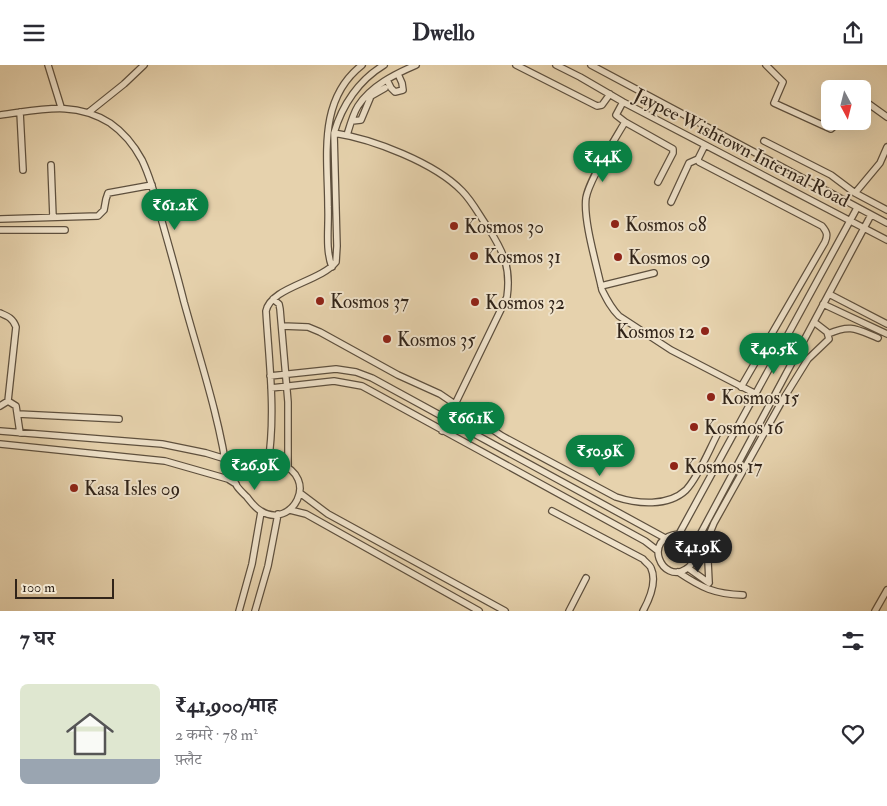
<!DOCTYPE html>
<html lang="hi">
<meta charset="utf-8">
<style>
:root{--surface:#fff;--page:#f2f2f3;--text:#2b2b33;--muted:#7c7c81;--line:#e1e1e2;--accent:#0b8043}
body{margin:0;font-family:"IM FELL Double Pica","Noto Serif Devanagari",serif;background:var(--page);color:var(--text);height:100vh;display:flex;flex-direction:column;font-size:19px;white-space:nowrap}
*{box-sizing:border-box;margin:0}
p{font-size:16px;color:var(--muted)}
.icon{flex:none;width:28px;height:28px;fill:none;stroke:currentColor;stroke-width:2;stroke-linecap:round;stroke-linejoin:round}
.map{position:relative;height:546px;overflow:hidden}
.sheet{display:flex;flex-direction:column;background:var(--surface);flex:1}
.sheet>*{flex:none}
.needle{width:32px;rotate:173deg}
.buttons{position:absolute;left:821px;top:15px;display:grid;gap:10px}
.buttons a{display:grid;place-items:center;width:50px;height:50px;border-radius:8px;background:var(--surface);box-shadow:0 5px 20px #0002;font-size:25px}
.scale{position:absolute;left:15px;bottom:12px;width:99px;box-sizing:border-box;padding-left:5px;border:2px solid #312419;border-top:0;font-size:14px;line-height:18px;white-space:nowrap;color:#312419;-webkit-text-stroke:4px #efe2ca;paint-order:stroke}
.price{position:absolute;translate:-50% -42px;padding:0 11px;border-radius:18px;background:var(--accent);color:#fff;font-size:16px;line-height:32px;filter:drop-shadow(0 1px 2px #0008)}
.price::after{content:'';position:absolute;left:50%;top:30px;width:15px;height:11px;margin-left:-8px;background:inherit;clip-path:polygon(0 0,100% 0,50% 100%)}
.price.on{background:#222;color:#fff}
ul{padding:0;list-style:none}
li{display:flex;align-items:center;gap:15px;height:125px;padding:0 20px}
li+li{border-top:1px solid var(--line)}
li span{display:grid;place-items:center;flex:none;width:140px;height:100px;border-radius:8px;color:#555}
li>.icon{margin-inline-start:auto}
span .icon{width:60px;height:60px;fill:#fffc;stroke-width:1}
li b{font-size:21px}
h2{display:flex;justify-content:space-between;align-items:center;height:60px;padding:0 20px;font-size:21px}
header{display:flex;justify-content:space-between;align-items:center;height:65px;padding:0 20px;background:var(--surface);font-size:22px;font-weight:700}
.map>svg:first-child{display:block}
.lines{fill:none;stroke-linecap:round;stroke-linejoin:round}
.minor-casing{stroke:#5e503e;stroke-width:8}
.minor{stroke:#efe2ca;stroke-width:5.5}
.poi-dot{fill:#8f2418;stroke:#efe2ca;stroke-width:2}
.labels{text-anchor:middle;stroke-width:4;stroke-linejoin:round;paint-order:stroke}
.street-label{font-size:19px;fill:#312419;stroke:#efe2ca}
.poi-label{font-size:19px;fill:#312419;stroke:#efe2ca;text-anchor:start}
</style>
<header><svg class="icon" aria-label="menu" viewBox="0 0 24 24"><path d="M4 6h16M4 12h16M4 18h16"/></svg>Dwello<svg class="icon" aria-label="share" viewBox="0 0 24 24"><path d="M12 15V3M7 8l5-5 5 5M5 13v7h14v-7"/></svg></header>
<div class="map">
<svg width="887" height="546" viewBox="0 0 887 546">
<rect width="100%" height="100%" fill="#e6d2ad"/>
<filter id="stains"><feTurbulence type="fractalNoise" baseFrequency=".004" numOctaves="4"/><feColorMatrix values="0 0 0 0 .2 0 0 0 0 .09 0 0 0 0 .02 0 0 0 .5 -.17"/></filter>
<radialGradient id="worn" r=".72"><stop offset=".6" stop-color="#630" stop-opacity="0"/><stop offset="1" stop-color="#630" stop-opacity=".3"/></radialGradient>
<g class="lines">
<defs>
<path id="minor" d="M48 0 61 42
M516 0 597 41 602 40 610 29
M556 0 580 12 623 37 887 175
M591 0 887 158
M766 0 783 17 774 38 831 64 840 56
M387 15 391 23 395 27 403 25 402 18 398 9
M862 34 887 52
M623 37 616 50 625 57
M20 47 23 105
M89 47 124 19 144 0
M0 50C40 45 74 35 110 58 123 67 135 82 142 95 151 114 156 133 161 153 169 181 177 209 184 237 200 295 220 354 228 414
M352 56 361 55 371 31 385 23
M334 68C373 74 435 98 462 126 473 137 480 152 489 164 504 188 511 203 507 232L442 366
M347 70C350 60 353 49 358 41 371 21 395 9 416 0
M764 76 831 110 855 128 887 145
M705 80 698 94 699 97 822 161C827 167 828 170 825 177L741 322
M51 100 53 152
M658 117 673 88V84L625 57C615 74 589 115 586 133 583 155 597 201 602 225 607 235 611 243 619 251L671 285 756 329
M855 128 880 98 887 82
M671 137 689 98 698 94
M0 154 98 151 104 145 106 134 108 128 152 120
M0 165H65
M332 202C325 184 329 161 328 142 328 92 317 35 362 0
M601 221 654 208
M829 229 887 259
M273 234 279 239 280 244 288 337V401
M823 239 887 269
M0 248C7 251 13 253 16 262L8 336
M282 261 308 262 320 267 398 310 440 329 502 371 616 432C637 439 668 442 686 425 699 411 709 385 718 368
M828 269C851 259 856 264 878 273
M270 311 336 304 356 307 372 313 665 473
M271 323 334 316 362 321 645 476 658 486
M0 341 8 336 16 341 20 368
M18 349 119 354
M459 361 467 348
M0 366 162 379 206 388 255 403
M0 379 165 396 228 414 236 419
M278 398C322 413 291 465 261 446 255 443 251 437 247 432 241 426 233 420 234 410 241 403 267 399 278 398Z
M268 399C276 348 269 297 266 246 271 222 320 217 336 197L337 181 334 68C342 40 359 15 384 0
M300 428 328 449 505 546
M290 445 306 449 479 546
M552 446 643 494C645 497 650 500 651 503 657 516 649 535 643 546
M679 469 857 143
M679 469 686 472 695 479C694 483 695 487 695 491 694 496 691 501 686 504 662 520 641 472 679 469Z
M695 479 871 150
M688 503 709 518
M678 507C702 523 714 529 743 530
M709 517 707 475 714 458 782 336 808 294 829 274 827 267 814 257
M239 546 252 499 261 447
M255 546 268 501 278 449
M569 546 586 513
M875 546 887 525"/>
</defs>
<use href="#minor" class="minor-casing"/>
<use href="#minor" class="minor"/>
</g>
<g class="poi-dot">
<circle cx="615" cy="159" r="5"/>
<circle cx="454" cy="161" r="5"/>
<circle cx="474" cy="191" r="5"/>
<circle cx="618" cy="192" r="5"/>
<circle cx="320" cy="236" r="5"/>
<circle cx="475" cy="237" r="5"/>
<circle cx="705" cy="266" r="5"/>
<circle cx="387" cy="274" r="5"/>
<circle cx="711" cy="332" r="5"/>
<circle cx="694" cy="362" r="5"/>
<circle cx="674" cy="401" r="5"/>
<circle cx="74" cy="423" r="5"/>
</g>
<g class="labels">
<g class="street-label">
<text transform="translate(742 82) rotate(27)" y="7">Jaypee Wishtown Internal Road</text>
</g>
<g class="poi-label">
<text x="625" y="166">Kosmos 08</text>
<text x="464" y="168">Kosmos 30</text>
<text x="484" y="198">Kosmos 31</text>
<text x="628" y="199">Kosmos 09</text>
<text x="330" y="243">Kosmos 37</text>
<text x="485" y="244">Kosmos 32</text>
<text x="695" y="273" text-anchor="end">Kosmos 12</text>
<text x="397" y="281">Kosmos 35</text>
<text x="721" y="339">Kosmos 15</text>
<text x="704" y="369">Kosmos 16</text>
<text x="684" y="408">Kosmos 17</text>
<text x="84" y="430">Kasa Isles 09</text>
</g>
</g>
<rect width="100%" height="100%" filter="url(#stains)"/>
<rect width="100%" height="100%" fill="url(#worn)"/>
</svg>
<div class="buttons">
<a><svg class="needle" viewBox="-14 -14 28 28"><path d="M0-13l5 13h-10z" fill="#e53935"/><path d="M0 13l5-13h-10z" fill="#7c7c81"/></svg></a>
</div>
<div class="scale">100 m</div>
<b class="price" style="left:603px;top:118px">₹44K</b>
<b class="price" style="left:175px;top:166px">₹61.2K</b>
<b class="price" style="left:774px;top:310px">₹40.5K</b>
<b class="price" style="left:471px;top:379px">₹66.1K</b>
<b class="price" style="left:600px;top:412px">₹50.9K</b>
<b class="price" style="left:255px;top:426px">₹26.9K</b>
<b class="price on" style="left:698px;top:508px">₹41.9K</b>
</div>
<section class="sheet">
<h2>7 घर<svg class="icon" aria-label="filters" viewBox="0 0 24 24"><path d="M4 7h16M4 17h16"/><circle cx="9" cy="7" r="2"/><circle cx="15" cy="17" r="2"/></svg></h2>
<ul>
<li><span style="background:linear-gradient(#dfe7d0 75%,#9aa5b1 0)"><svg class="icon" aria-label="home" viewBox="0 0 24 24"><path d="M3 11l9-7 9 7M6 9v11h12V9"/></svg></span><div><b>₹41,900/माह</b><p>2 कमरे · 78 m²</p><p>फ़्लैट</p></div><svg class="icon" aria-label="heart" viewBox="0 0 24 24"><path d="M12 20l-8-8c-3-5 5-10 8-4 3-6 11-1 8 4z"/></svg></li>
</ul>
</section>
